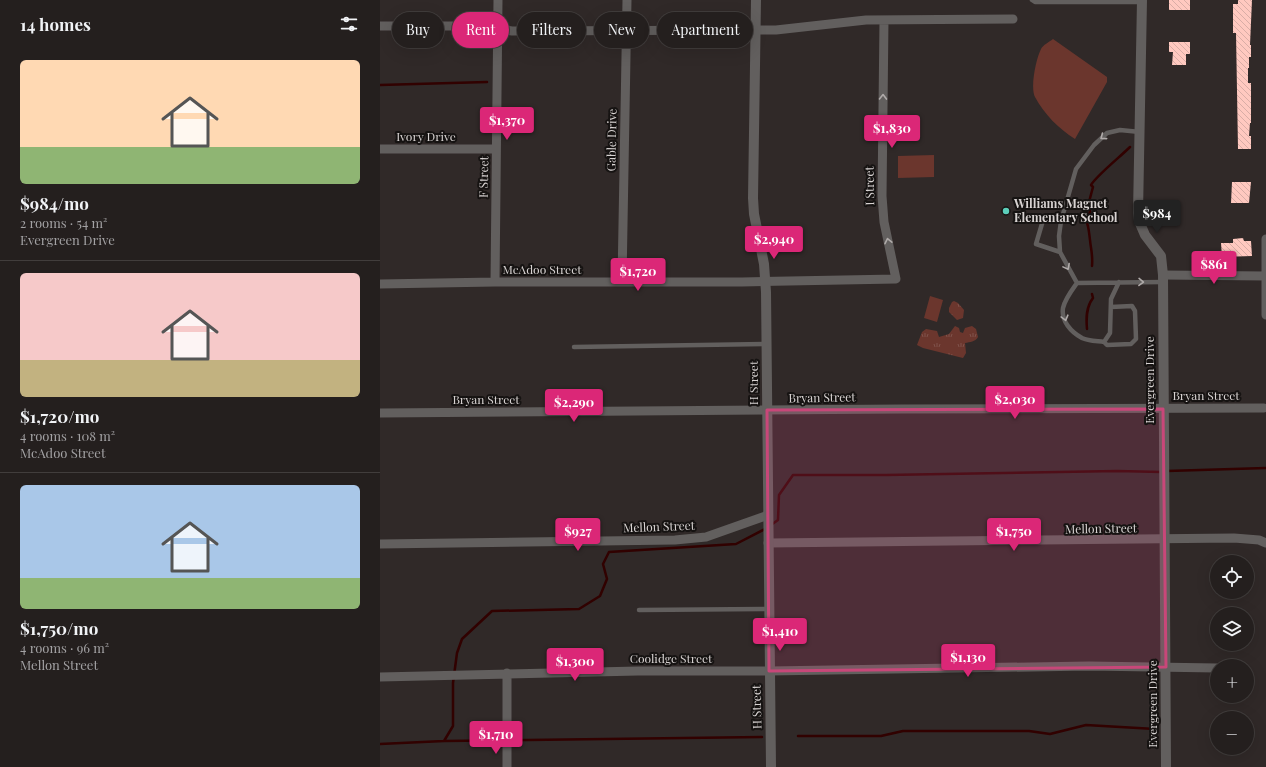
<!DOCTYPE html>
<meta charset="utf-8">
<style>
:root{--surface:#241f1e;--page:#302c2b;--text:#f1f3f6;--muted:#a3a2a4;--line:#413d3c;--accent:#db2777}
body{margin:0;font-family:"Playfair Display",serif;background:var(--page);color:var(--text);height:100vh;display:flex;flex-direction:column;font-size:15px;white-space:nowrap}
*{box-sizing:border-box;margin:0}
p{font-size:13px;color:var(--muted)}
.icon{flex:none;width:22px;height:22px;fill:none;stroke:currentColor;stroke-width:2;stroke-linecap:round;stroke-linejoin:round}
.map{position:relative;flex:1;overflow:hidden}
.panel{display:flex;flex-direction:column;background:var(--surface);width:380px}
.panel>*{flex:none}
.top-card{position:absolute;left:12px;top:12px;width:380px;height:36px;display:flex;gap:8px}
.fabs{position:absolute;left:830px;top:555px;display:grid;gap:8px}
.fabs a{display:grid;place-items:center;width:44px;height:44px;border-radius:50%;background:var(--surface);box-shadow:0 4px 16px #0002,0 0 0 1px var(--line);font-size:20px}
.price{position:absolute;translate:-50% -34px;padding:0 9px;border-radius:4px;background:var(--accent);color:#fff;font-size:13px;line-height:26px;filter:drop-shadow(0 1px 2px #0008)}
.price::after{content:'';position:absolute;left:50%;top:24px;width:12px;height:9px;margin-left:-6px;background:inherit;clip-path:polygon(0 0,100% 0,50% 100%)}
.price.selected{background:#222;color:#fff}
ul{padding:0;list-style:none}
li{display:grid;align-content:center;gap:8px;height:212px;padding:0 20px}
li+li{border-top:1px solid var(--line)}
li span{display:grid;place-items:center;height:124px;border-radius:6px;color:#555}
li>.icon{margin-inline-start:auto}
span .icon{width:72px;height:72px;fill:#fffc;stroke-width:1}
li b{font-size:17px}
h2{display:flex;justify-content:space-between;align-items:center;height:48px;padding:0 20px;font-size:17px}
.tag{padding:0 14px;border-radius:18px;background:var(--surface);box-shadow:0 4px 16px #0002,0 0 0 1px var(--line);font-size:14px;line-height:36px}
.tag.selected{background:var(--accent);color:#fff}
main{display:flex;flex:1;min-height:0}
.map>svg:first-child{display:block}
.grass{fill:#6b362d}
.park{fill:url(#park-tufts)}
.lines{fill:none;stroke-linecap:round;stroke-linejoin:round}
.stream{stroke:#310100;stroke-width:2.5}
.building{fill:url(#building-back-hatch)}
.service{stroke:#625f5e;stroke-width:4.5}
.minor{stroke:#625f5e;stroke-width:9}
.tertiary{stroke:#625f5e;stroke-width:10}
.oneway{stroke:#afaaa9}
.marked{fill:#c84779;fill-opacity:0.2;stroke:#c84779;stroke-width:3;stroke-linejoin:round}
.poi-dot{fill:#5cceba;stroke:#161312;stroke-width:1.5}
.labels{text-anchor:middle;stroke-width:4;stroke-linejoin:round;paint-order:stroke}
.street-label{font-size:12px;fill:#d8d3d2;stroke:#161312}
.poi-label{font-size:12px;font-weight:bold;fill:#d8d3d2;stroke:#161312;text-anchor:start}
</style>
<main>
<section class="panel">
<h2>14 homes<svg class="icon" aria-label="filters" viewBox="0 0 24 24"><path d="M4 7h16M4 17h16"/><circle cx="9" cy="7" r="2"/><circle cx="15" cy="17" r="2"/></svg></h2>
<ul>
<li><span style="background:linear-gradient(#ffd9b3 70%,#8fb573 0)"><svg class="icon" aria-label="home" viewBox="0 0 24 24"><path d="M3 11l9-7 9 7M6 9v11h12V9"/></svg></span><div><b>$984/mo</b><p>2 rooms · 54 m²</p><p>Evergreen Drive</p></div></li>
<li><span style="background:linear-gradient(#f6c9c9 70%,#c2b280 0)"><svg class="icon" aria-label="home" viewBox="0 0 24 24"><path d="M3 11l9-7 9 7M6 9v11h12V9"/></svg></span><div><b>$1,720/mo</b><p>4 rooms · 108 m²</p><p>McAdoo Street</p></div></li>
<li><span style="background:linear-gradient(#a9c7e8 75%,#8fb573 0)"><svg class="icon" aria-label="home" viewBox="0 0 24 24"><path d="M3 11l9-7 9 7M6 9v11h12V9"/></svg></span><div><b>$1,750/mo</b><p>4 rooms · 96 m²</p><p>Mellon Street</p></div></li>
</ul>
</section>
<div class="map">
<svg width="886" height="767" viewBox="0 0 886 767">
<defs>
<pattern id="park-tufts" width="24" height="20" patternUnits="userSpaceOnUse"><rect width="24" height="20" fill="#6b362d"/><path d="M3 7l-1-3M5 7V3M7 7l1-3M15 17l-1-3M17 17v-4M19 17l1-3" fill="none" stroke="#7f524b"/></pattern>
<pattern id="building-back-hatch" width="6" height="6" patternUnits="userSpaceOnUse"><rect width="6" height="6" fill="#ffc9c0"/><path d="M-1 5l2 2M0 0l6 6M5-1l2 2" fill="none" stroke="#d9ada6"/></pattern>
</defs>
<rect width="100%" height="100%" fill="#302928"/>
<path class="grass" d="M673 39 727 77V82L695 139C679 129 664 114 655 97 650 87 656 59 661 49 663 45 669 42 673 39Z
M554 155V177L518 178V156Z
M550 296 563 300 557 322 544 318Z"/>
<path class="park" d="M574 301 578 303 584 310 583 318 577 320 569 312V308L572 302Z
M575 326 579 328 580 332 583 333 585 328 592 326 596 329 598 337C595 342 590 342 585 343L586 353 583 358 543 348 537 345 542 332 546 329 557 331 559 337 569 334Z"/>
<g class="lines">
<path class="stream" d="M0 85 107 82
M712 266C713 255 711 250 710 240 709 233 709 227 706 220L710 212 709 202 713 187 711 185C716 176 741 156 750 147
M707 329C706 318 706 307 713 298L712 294
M787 471 886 468
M391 525 398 520 399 495 413 475H506L737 471 782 472
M418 736H501L523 731H649L670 734 706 725 775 729
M64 741 382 737
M0 744 64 741 73 726V683L77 653 82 639 112 611 199 609 220 596 227 579 223 564 229 552 356 544 385 529"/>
</g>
<path class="building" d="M789 0H810V10H789Z
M858 0H872L870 45H871V57H869V68H868V83H871V123H870L869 136H871V149H858L856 33H853V4H858Z
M789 42H810V54H806V65H792L793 52H789Z
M852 182H871L869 203H851Z
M863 238 864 241H871L872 256 842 257 841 243H853V239Z"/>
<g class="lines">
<path class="service" d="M652 0 655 2H761
M680 252 656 244 664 217 681 221
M697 283 680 252 679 236 681 221 696 169 714 145 727 133 740 130 760 132
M697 283C692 290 685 299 683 308 681 321 691 332 702 338 708 341 717 341 724 342L730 333 731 299 739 282
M697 283 783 282
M724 342 727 345 751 344 756 339 755 311 752 306 731 307
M194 347 386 344
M259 610 389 609"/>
<path class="minor" d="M0 26H90L105 27 132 31 396 30 486 20 633 19
M0 149H116
M783 275 886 276
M242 281 247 0
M115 282 118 0
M0 284 115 282H362L516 279 504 222 502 196 504 20
M886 315V239
M0 413 522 409 884 408
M388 543 854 538 879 540 886 543
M0 544 295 540 326 537 388 515
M0 677 258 671H389L709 666 837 668
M127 767V673"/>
<path class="tertiary" d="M376 0 373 198 374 214 384 264 386 292 391 767
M762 0 758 213 759 221 765 235 781 256 783 275 786 767"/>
</g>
<defs><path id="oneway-chevron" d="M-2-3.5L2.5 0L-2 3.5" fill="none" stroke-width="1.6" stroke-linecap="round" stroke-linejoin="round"/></defs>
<g class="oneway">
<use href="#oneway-chevron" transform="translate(503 97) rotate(-89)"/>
<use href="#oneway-chevron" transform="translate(723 137) rotate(143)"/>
<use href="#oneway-chevron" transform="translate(508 241) rotate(-102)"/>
<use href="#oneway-chevron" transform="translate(687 267) rotate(62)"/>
<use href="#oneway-chevron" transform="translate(761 282) rotate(1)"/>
<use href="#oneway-chevron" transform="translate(685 318) rotate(75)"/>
</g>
<path class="marked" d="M783 409 786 667 389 671 387 410Z"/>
<circle class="poi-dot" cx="626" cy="211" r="4"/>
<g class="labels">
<g class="street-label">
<text x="46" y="141">Ivory Drive</text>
<text transform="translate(232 140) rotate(-89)" y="4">Gable Drive</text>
<text transform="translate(104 177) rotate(-89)" y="4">F Street</text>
<text transform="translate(490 186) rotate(-91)" y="4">I Street</text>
<text x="162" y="274">McAdoo Street</text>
<text transform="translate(770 380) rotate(-90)" y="4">Evergreen Drive</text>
<text transform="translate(374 383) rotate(-90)" y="4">H Street</text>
<text x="826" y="400">Bryan Street</text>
<text transform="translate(442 398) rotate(-1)" y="4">Bryan Street</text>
<text x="106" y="404">Bryan Street</text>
<text transform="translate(279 527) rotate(-2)" y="4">Mellon Street</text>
<text transform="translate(721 529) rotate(-1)" y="4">Mellon Street</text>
<text x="291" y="663">Coolidge Street</text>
<text transform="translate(773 704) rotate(-90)" y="4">Evergreen Drive</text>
<text transform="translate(377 707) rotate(-91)" y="4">H Street</text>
</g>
<g class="poi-label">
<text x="634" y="208">Williams Magnet<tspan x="634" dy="14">Elementary School</tspan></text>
</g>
</g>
</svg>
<div class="fabs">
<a><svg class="icon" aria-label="locate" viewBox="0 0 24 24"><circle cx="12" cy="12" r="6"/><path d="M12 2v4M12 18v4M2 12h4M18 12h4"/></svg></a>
<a><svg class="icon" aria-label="layers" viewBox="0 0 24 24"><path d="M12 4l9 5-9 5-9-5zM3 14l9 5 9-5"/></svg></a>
<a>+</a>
<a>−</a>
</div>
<b class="price" style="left:127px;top:141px">$1,370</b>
<b class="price" style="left:512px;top:149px">$1,830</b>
<b class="price selected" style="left:777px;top:234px">$984</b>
<b class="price" style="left:394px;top:260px">$2,940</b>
<b class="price" style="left:834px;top:285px">$861</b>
<b class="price" style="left:258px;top:292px">$1,720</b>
<b class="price" style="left:635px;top:420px">$2,030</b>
<b class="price" style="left:194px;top:423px">$2,290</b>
<b class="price" style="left:198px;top:552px">$927</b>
<b class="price" style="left:634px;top:552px">$1,750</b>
<b class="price" style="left:400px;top:652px">$1,410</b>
<b class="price" style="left:588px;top:678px">$1,130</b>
<b class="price" style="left:195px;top:682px">$1,300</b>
<b class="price" style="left:116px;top:755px">$1,710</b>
<div class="top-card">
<a class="tag">Buy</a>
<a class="tag selected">Rent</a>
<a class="tag">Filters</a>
<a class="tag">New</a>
<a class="tag">Apartment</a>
</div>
</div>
</main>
